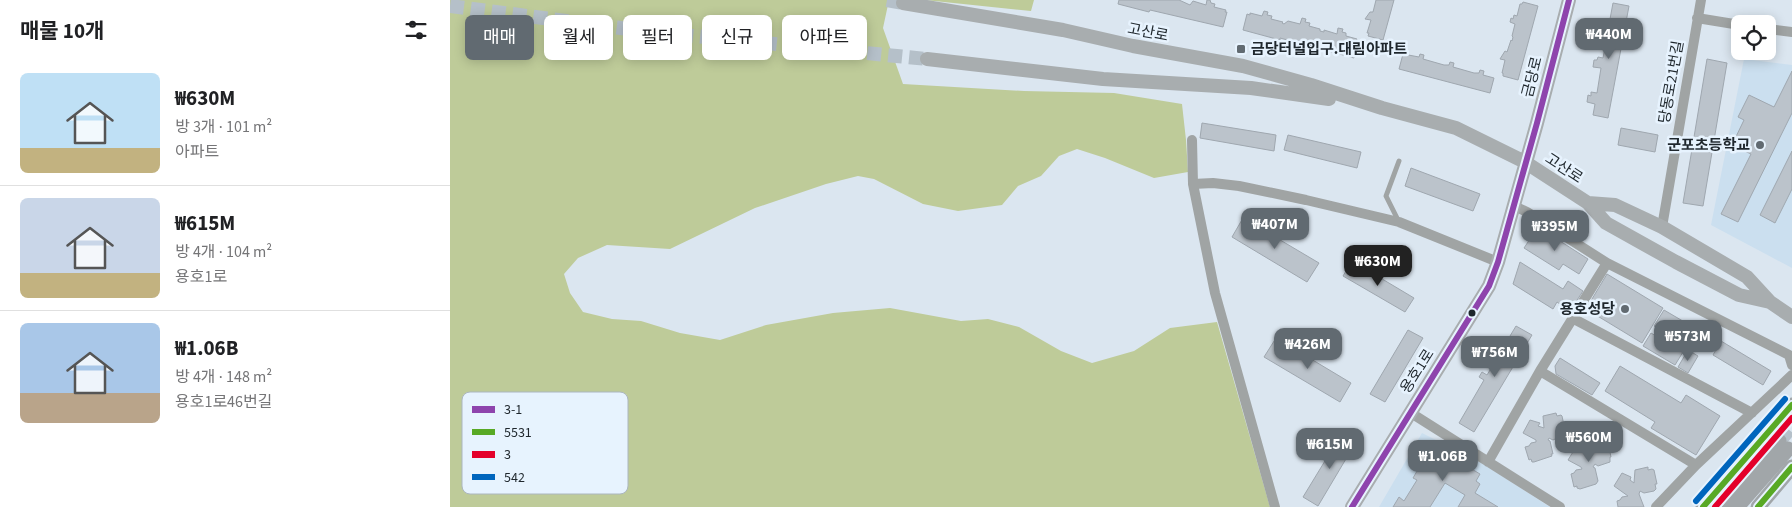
<!DOCTYPE html>
<html lang="ko">
<meta charset="utf-8">
<style>
:root{--surface:#fff;--page:#f6f6f6;--text:#202124;--muted:#757577;--line:#e0e0e0;--accent:#616a71}
body{margin:0;font-family:"Source Sans 3","Noto Sans KR",sans-serif;background:var(--page);color:var(--text);height:100vh;display:flex;flex-direction:column;font-size:19px;white-space:nowrap}
*{box-sizing:border-box;margin:0}
p{font-size:16px;color:var(--muted)}
.icon{flex:none;width:28px;height:28px;fill:none;stroke:currentColor;stroke-width:2;stroke-linecap:round;stroke-linejoin:round}
.map{position:relative;flex:1;overflow:hidden}
.drawer{display:flex;flex-direction:column;background:var(--surface);width:450px}
.drawer>*{flex:none}
.guide{position:absolute;left:15px;top:15px;width:475px;height:45px;display:flex;gap:10px}
.controls{position:absolute;left:1281px;top:15px;display:grid;gap:10px}
.controls a{display:grid;place-items:center;width:45px;height:45px;border-radius:8px;background:var(--surface);box-shadow:0 2px 12px #0003;font-size:25px}
.price{position:absolute;translate:-50% -42px;padding:0 11px;border-radius:10px;background:var(--accent);color:#fff;font-size:16px;line-height:32px;filter:drop-shadow(0 1px 2px #0008)}
.price::after{content:'';position:absolute;left:50%;top:30px;width:15px;height:11px;margin-left:-8px;background:inherit;clip-path:polygon(0 0,100% 0,50% 100%)}
.price.current{background:#222;color:#fff}
ul{padding:0;list-style:none}
li{display:flex;align-items:center;gap:15px;height:125px;padding:0 20px}
li+li{border-top:1px solid var(--line)}
li span{display:grid;place-items:center;flex:none;width:140px;height:100px;border-radius:8px;color:#555}
li>.icon{margin-inline-start:auto}
span .icon{width:60px;height:60px;fill:#fffc;stroke-width:1}
li b{font-size:21px}
h2{display:flex;justify-content:space-between;align-items:center;height:60px;padding:0 20px;font-size:21px}
.chip{padding:0 18px;border-radius:8px;background:var(--surface);box-shadow:0 2px 12px #0003;font-size:18px;line-height:45px}
.chip.current{background:var(--accent);color:#fff}
main{display:flex;flex:1;min-height:0}
.map>svg:first-child{display:block}
.built{fill:#cbdfef}
.forest{fill:#becb99}
.building{fill:#bbc3cb;stroke:#9fa7af}
.lines{fill:none;stroke-linecap:round;stroke-linejoin:round}
.secondary-tunnel{stroke:#b5c0c9;stroke-width:14;stroke-dasharray:14 7;stroke-linecap:butt}
.primary-tunnel{stroke:#b5c0c9;stroke-width:15;stroke-dasharray:15 8;stroke-linecap:butt}
.lane{stroke:#a0a4a4;stroke-width:5}
.street{stroke:#a0a4a4;stroke-width:10}
.secondary{stroke:#a8adaf;stroke-width:14}
.primary{stroke:#a1a6a9;stroke-width:15}
.bus-1-casing{stroke:#e7f3fe;stroke-width:10}
.bus-2-casing{stroke:#e7f3fe;stroke-width:10}
.bus-3-casing{stroke:#e7f3fe;stroke-width:10}
.bus-4-casing{stroke:#e7f3fe;stroke-width:10}
.bus-1{stroke:#8e44ad;stroke-width:6}
.bus-2{stroke:#58a925;stroke-width:6}
.bus-3{stroke:#e4002b;stroke-width:6}
.bus-4{stroke:#0065bd;stroke-width:6}
.poi-dot{fill:#616a71;stroke:#e7f3fe;stroke-width:2}
.bus-dot{fill:#1f272d;stroke:#e7f3fe;stroke-width:2}
.labels{text-anchor:middle;stroke-width:5;stroke-linejoin:round;paint-order:stroke}
.street-label{font-size:15px;fill:#1f272d;stroke:#e7f3fe}
.poi-label{font-size:15px;font-weight:bold;fill:#1f272d;stroke:#e7f3fe;text-anchor:end}
.key{fill:#e7f3fe;stroke:#abb6bf;stroke-width:1}
.key-label{font-size:14px;fill:#1f272d}
</style>
<main>
<section class="drawer">
<h2>매물 10개<svg class="icon" aria-label="filters" viewBox="0 0 24 24"><path d="M4 7h16M4 17h16"/><circle cx="9" cy="7" r="2"/><circle cx="15" cy="17" r="2"/></svg></h2>
<ul>
<li><span style="background:linear-gradient(#bfe0f5 75%,#c2b280 0)"><svg class="icon" aria-label="home" viewBox="0 0 24 24"><path d="M3 11l9-7 9 7M6 9v11h12V9"/></svg></span><div><b>₩630M</b><p>방 3개 · 101 m²</p><p>아파트</p></div></li>
<li><span style="background:linear-gradient(#c9d6e8 75%,#c2b280 0)"><svg class="icon" aria-label="home" viewBox="0 0 24 24"><path d="M3 11l9-7 9 7M6 9v11h12V9"/></svg></span><div><b>₩615M</b><p>방 4개 · 104 m²</p><p>용호1로</p></div></li>
<li><span style="background:linear-gradient(#a9c7e8 70%,#b9a48a 0)"><svg class="icon" aria-label="home" viewBox="0 0 24 24"><path d="M3 11l9-7 9 7M6 9v11h12V9"/></svg></span><div><b>₩1.06B</b><p>방 4개 · 148 m²</p><p>용호1로46번길</p></div></li>
</ul>
</section>
<div class="map">
<svg width="1342" height="507" viewBox="0 0 1342 507">
<rect width="100%" height="100%" fill="#dbe6f0"/>
<path class="built" d="M1294 59 1342 65V268L1261 225Z
M972 433 1030 462 1100 507H929Z"/>
<path class="forest" d="M0 0H439L433 28 453 84 574 91 664 93 732 104 736 140 738 172 704 178 655 158 627 149 609 156 591 176 568 186 552 205 508 211 473 204 424 179 408 176 376 184 305 208 220 249 157 245 128 258 114 274 120 293 133 312 162 319 191 321 230 333 270 340 316 325 383 313 440 308 511 321 538 319 569 327 611 351 642 363 684 351 720 328 767 322 820 507H0Z
M475 0H584L581 11Z"/>
<path class="building" d="M669 0H729L740 5 743 1 756 5 757 0H760L761 3 765 4 764 7 776 10 775 12H777L773 27 700 10 699 12 668 4Z
M926 0H944L933 40 918 36 919 33H917L921 20 915 19 920 12H923Z
M1073 2 1088 6 1068 80 1053 76V73H1052L1055 60 1050 59 1055 51 1057 52 1061 40 1062 41 1063 37 1062 36 1065 24 1060 22 1061 18 1063 19 1064 15 1067 16 1070 4H1072Z
M1163 3 1179 6 1158 118 1143 115 1145 104 1137 102 1138 95 1141 96V92L1147 93 1151 68 1143 67 1144 60H1147L1148 57 1153 58 1158 30 1151 29 1152 22H1155L1156 19H1160Z
M814 11 818 12 817 15 822 16 821 19 833 22 832 23 834 24 838 21 850 24 852 18 856 19 855 22 860 23 859 26 870 29V31L874 32V30L887 34 888 28 893 29 892 32 896 33V36L907 39 906 41H909L904 58 830 38V40L793 30 797 14 800 15V13L812 16Z
M953 54 969 57 970 54 974 55 973 59 994 65H999L1000 62 1004 63 1003 67 1024 73H1029L1030 70 1034 71 1033 75 1044 78 1040 93 949 69Z
M1257 59 1277 63 1253 206 1233 203Z
M1342 71V113L1288 222 1271 214 1301 154 1282 145 1294 120 1288 117 1299 95 1324 107Z
M752 123 826 135 824 151 750 138Z
M1171 128 1208 135 1205 152 1168 145Z
M838 135 911 152 907 168 834 150Z
M1342 151V189L1325 223 1310 215Z
M961 168 1030 194 1023 211 955 186Z
M793 218 869 263 857 282 782 237Z
M1088 227 1138 259 1129 274 1113 264 1109 270 1074 248Z
M902 261 964 298 955 312 893 276Z
M1070 262 1113 289 1118 281 1133 291 1120 311 1107 302 1103 309 1063 284Z
M1157 274 1213 308 1192 343 1136 309Z
M1214 310 1243 327 1240 331 1244 333 1237 346 1204 326Z
M1066 326 1082 335 1024 432 1009 423 1034 380 1029 377 1032 372 1037 375 1054 347 1049 344 1052 339 1057 341Z
M958 330 973 338 935 402 920 394Z
M1201 333 1233 352 1225 365 1193 346Z
M826 338 901 383 890 402 814 357Z
M1271 341 1321 371 1313 385 1263 355Z
M1238 350 1248 356 1238 373 1228 367Z
M1110 358 1150 383 1142 395 1106 374 1105 366Z
M1170 366 1231 403 1236 395 1270 416 1246 455 1201 428 1205 422 1155 391Z
M1106 413 1107 416 1111 415 1112 416 1115 430H1114V435L1103 440 1099 438 1098 440 1100 441 1103 454H1101L1102 456 1084 462H1082L1081 459 1079 460 1075 447 1079 446 1081 443 1086 442V440L1073 433 1080 420 1090 423 1088 426 1094 428 1093 416Z
M892 433 906 442 868 506 853 497Z
M1152 440V443L1156 442 1158 443 1161 457H1160V462L1148 466 1145 464 1143 467 1145 468 1148 481 1146 484 1130 489 1127 488V486L1124 487 1121 474 1124 473 1126 470 1132 469 1131 467 1118 460 1126 447 1135 450 1134 453 1138 456 1139 443Z
M983 446 1030 474 1026 481 1030 484 1025 493 1048 507H1008L1015 495 995 483 980 507H943L949 497 954 501 967 480 963 478 970 466 973 468 976 462 974 460Z
M1198 467V470L1202 469 1204 470 1207 484H1205L1206 489 1204 491 1194 493 1190 491 1189 494 1194 507H1168L1167 501 1170 500 1172 497 1178 496 1164 486 1172 473 1181 477 1180 480 1184 483 1185 470Z"/>
<g class="lines">
<path class="secondary-tunnel" d="M437 0 453 3
M0 6 194 31 477 59"/>
<path class="primary-tunnel" d="M1329 441 1342 425"/>
<path class="lane" d="M949 222 936 196 949 161"/>
<path class="street" d="M1247 18 1290 25
M1318 29 1342 32
M742 140 743 184 765 293 825 507
M743 184 763 183 789 186 856 200 949 222 1048 262
M1064 206 1077 212 1157 263 1339 355 1342 365
M1212 227 1251 0
M1124 319 1302 413
M1090 371 1246 465
M961 413 1110 507
M1038 462 1090 371 1157 263
M1206 507 1246 465 1342 375"/>
<path class="secondary" d="M453 3 613 30 683 46 793 66 861 85 932 108 1006 128 1075 162 1138 203 1156 223 1226 262 1289 295 1320 302
M477 59 653 79 801 88 879 99
M1138 203 1165 205 1212 227 1297 277 1320 302 1342 317
M902 507 1039 286 1048 262 1087 123 1119 0"/>
<path class="primary" d="M1253 507 1342 405
M1271 507 1329 441
M1287 507 1338 449
M1308 507 1342 467"/>
<defs>
<path id="bus-1" d="M902 507 1039 286 1048 262 1087 123 1119 0"/>
<path id="bus-2" d="M1253 507 1342 405
M1308 507 1342 467"/>
<path id="bus-3" d="M1265 507 1342 418"/>
<path id="bus-4" d="M1246 501 1335 399"/>
</defs>
<use href="#bus-1" class="bus-1-casing"/>
<use href="#bus-2" class="bus-2-casing"/>
<use href="#bus-3" class="bus-3-casing"/>
<use href="#bus-4" class="bus-4-casing"/>
<use href="#bus-1" class="bus-1"/>
<use href="#bus-2" class="bus-2"/>
<use href="#bus-3" class="bus-3"/>
<use href="#bus-4" class="bus-4"/>
</g>
<g class="poi-dot">
<rect x="786" y="44" width="10" height="10" rx="2.5"/>
<circle cx="1310" cy="145" r="5"/>
<circle cx="1175" cy="309" r="5"/>
</g>
<circle class="bus-dot" cx="1022" cy="313" r="4.5"/>
<g class="labels">
<g class="street-label">
<text transform="translate(698 32) rotate(11)" y="5">고산로</text>
<text transform="translate(1082 77) rotate(-76)" y="5">금당로</text>
<text transform="translate(1221 82) rotate(-80)" y="5">당동로21번길</text>
<text transform="translate(1114 168) rotate(33)" y="5">고산로</text>
<text transform="translate(967 371) rotate(-58)" y="5">용호1로</text>
</g>
<g class="poi-label">
<text x="801" y="54" text-anchor="start">금당터널입구.대림아파트</text>
<text x="1300" y="150">군포초등학교</text>
<text x="1165" y="314">용호성당</text>
</g>
</g>
<rect x="12" y="392" width="166" height="102" rx="8" class="key"/>
<rect x="22" y="406" width="23" height="7" fill="#8e44ad"/>
<rect x="22" y="429" width="23" height="6" fill="#58a925"/>
<rect x="22" y="451" width="23" height="7" fill="#e4002b"/>
<rect x="22" y="474" width="23" height="6" fill="#0065bd"/>
<g class="key-label">
<text x="54" y="414">3-1</text>
<text x="54" y="437">5531</text>
<text x="54" y="459">3</text>
<text x="54" y="482">542</text>
</g>
</svg>
<div class="controls">
<a><svg class="icon" aria-label="locate" viewBox="0 0 24 24"><circle cx="12" cy="12" r="6"/><path d="M12 2v4M12 18v4M2 12h4M18 12h4"/></svg></a>
</div>
<b class="price" style="left:1159px;top:60px">₩440M</b>
<b class="price" style="left:825px;top:250px">₩407M</b>
<b class="price" style="left:1105px;top:252px">₩395M</b>
<b class="price current" style="left:928px;top:287px">₩630M</b>
<b class="price" style="left:1238px;top:362px">₩573M</b>
<b class="price" style="left:858px;top:370px">₩426M</b>
<b class="price" style="left:1045px;top:378px">₩756M</b>
<b class="price" style="left:1139px;top:463px">₩560M</b>
<b class="price" style="left:880px;top:470px">₩615M</b>
<b class="price" style="left:993px;top:482px">₩1.06B</b>
<div class="guide">
<a class="chip current">매매</a>
<a class="chip">월세</a>
<a class="chip">필터</a>
<a class="chip">신규</a>
<a class="chip">아파트</a>
</div>
</div>
</main>
